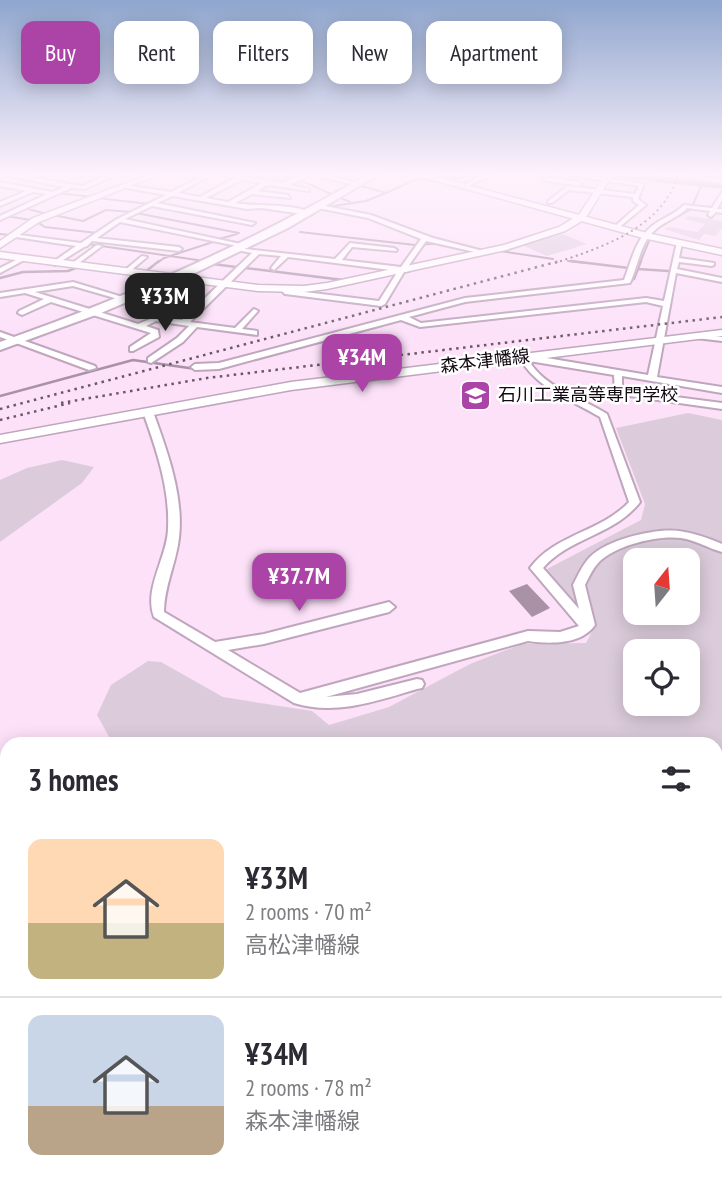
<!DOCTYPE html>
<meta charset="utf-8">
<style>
:root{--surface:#fff;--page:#f7f7f7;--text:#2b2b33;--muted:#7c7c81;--line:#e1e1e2;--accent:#ac44a8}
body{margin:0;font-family:"PT Sans Narrow","Noto Sans JP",sans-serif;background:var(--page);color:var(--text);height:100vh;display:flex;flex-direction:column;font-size:26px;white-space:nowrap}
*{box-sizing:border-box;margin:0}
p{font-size:23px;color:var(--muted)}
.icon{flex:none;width:38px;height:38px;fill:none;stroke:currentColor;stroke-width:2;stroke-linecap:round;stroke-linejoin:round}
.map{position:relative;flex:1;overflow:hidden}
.panel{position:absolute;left:0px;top:737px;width:723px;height:450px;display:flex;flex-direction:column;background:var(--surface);border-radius:21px 21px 0 0;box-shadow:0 4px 18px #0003}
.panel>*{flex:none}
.hud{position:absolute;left:21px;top:21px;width:681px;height:63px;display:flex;gap:14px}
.needle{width:46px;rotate:17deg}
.fabs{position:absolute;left:623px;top:548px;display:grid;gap:14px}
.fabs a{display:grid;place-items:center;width:77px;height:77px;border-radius:14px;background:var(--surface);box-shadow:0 4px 18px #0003;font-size:35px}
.price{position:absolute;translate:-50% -60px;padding:0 16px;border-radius:14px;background:var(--accent);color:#fff;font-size:23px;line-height:46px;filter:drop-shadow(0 2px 4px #0008)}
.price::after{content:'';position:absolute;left:50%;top:42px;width:21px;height:16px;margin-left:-10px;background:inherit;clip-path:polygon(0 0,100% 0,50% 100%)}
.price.selected{background:#222;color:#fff}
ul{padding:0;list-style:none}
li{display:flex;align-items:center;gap:21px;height:175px;padding:0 28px}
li+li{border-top:2px solid var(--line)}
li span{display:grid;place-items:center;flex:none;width:196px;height:140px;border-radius:14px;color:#555}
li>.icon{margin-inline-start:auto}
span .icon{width:84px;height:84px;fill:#fffc;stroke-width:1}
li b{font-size:30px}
h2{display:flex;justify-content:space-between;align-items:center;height:84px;padding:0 28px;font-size:30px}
.chip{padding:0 24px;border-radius:14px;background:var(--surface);box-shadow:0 4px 18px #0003;font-size:24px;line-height:63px}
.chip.selected{background:var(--accent);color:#fff}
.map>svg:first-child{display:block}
.green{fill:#dcccdb;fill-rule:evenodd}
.water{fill:#a991a6}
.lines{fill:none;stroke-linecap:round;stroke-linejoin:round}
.stream-far1{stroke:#a991a6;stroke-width:2}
.stream{stroke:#a991a6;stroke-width:2.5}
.minor-casing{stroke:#bfa6bd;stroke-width:4}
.tertiary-casing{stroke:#bfa6bd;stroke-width:3}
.secondary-casing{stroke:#bfa6bd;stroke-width:3}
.primary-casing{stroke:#bfa6bd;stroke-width:4}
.minor{fill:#fff;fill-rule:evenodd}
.tertiary{fill:#fff;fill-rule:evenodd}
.secondary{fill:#fff;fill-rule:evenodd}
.primary{fill:#fff;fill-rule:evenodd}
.rail-far1{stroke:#685866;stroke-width:2;stroke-dasharray:2 3.5;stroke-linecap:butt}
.rail{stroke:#685866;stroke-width:2.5;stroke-dasharray:2.5 4.5;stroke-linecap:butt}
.labels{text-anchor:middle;stroke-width:5;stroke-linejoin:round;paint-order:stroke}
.far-street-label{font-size:18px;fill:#110810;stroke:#fff}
.far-poi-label{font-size:18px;fill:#110810;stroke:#fff;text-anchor:start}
</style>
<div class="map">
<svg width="722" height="1185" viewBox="0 0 722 1185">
<rect width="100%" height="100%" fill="#fce1f9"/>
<path class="green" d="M689 216 722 221V228L715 236 704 234 699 240 664 229 670 227 697 232 705 224 685 219Z
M563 234 587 244 547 256 522 245Z
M688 413 722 420V1185H0V817L7 823V1180H716V744H113L97 715 111 685 148 661 161 662 223 697 312 711 329 725 389 707 470 664 522 644 586 643 596 624 545 570 641 520 645 504 616 428ZM635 560H688V612H635ZM635 651H688V704H635Z
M62 460 94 467 82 483 0 542V480L27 468Z"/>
<path class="water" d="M591 175H645L722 183V189Z
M527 584 550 608 532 617 509 591Z"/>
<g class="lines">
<path class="stream-far1" d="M289 175 333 195
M445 180 474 175
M361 186 386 193 419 178 436 182
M57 193 93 197
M98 198 149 204
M341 198 350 202
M327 207 366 201 386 193
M24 208 47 214
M136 213 239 233
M53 215 83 221 106 210 133 212
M6 216 31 220
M375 217 397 225
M37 222 45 227 97 233
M300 232 415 245
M0 234 9 235
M219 239 237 234
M88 244 204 261
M420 245 439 243
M500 251 553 259
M568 261 586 263
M157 263 164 258 216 241
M640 263 653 231 691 209 702 184"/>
<path class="stream" d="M571 261 629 268
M213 264 236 267
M245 268 343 280
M638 269 668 271
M145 272 159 261
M0 278 23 272 68 271 78 267
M627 283 634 279 641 261
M0 396 133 360 196 369"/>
<defs>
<path id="minor" d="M4 175H18L82 186 108 175H115L85 189 71 188 0 220V216L47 194 33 192 0 206V202L26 191 0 186V182L52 192 64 187Z
M205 175H212L178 193 200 197 235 178 223 175H236L281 183 304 175H311L290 185 309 189V191L268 185 257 191 288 195 290 198 252 194 235 203C260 207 289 203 313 213L310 215 261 208 247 209 173 196 157 203 255 223 252 225 152 206 125 219 250 246 247 248 120 222 97 238 179 247 182 249 179 251 92 241 87 246 84 247 55 265 53 264V262L76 246 9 236 12 234 81 243 117 219 166 195 127 188 125 185 171 192ZM241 180 262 183 228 202 206 198Z
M314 175H326L362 184 359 186Z
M484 175H491L464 188 459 187Z
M569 175H585L644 184 638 199 646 205 616 230 614 227 639 205 633 201V197L569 190 552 203H548V201L568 186 635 194 639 186Z
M693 176 722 179V183L691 179Z
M544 177 579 182 582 184 579 186 542 180Z
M722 192V200L717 209H722V213L716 212 711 217 708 215 710 211 687 208C678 218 664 221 654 231 640 244 638 266 630 283L465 302 409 317 421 323 646 298 664 301 677 242 682 243 679 258 714 263V265L712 266 679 262 677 269 722 278V282L676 273 657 377 722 387V393L622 376V390L722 403V409L615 394 614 375 529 361C545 388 582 398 607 414L640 502C615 535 570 537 543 568L579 609 573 585C578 575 583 564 590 557 608 539 656 528 679 531 694 533 708 538 722 544V552C708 548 695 540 681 538 658 535 616 545 599 562 593 568 589 577 585 585L595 625C581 645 550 644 528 641L326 697 357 694 417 679 422 680 424 684 422 688 417 689C377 701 335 716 294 703L154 617C143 589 168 556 168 528 170 489 156 448 143 412L148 409 153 412C167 450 184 497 179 538 176 564 164 586 164 612L215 642 264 634 389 602 395 607 389 612 264 644 228 650 300 693 528 631 560 632 579 626 530 568C555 534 601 532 629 502L600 417C570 399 537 389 519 357L523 354 648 375 663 306 646 302 420 327 401 320 219 369 195 370 191 367 195 364 219 363 465 298 624 280C631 262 636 238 652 226 662 218 674 215 684 205L712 208Z
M320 205 371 215 433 238 487 252 484 254 426 241 407 268 410 270 409 271 404 272 385 304 381 306 285 294 280 289 284 287 288 290 379 301 398 271 288 257 274 270 271 268 281 256 259 254 190 322 235 328 254 309 258 311 242 329 257 331V335L197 327 183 342 151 363 148 362V358L177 338 189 326 156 321 146 326 158 330 159 337 133 351H130V347L151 333 51 302 22 315 18 313 19 311 44 299 25 293 0 297V293L73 282 129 299 125 301 73 286 35 292 138 324 155 317 182 320 252 253 237 250V248L335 259 350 243 394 248 397 250 396 251 352 247 342 260 401 267 421 239 368 218 318 208Z
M97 245 102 246 75 266H71V264Z
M24 256 27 258 26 259 0 273V268Z
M142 256 147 257 128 273H124V271Z
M0 332 95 366 96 368 89 370 0 337Z
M696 334 722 337V341L696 338Z"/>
<path id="tertiary" d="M148 175H158L39 222 0 248V241L33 218Z
M605 175H612L585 219 565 231 506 250 327 289 304 292 258 291 0 258V252L258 285 304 286 327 283 504 245 559 227 579 215Z"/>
<path id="secondary" d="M415 175H429L647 233 722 249V255L643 238Z
M722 330V336L291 390 0 443V435L291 382Z"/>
<path id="primary" d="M367 175H378L288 228 195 273 101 313 0 350V342C128 297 250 243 367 175Z"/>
</defs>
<use href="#minor" class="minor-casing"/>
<use href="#tertiary" class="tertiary-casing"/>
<use href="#secondary" class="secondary-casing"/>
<use href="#primary" class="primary-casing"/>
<use href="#minor" class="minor"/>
<use href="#tertiary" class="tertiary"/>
<use href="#secondary" class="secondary"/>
<use href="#primary" class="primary"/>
<path class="rail-far1" d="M555 263C603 247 662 228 678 175"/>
<path class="rail" d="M61 403 207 378 722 317
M0 409 560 261
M0 420 70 403"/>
</g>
<linearGradient id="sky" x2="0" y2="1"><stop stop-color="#8fa6ce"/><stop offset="0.51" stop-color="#fef2fc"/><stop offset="1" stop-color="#fef2fc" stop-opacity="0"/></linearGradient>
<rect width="722" height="341" fill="url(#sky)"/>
<defs>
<symbol id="school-square" viewBox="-11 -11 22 22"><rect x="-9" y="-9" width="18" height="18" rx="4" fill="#ac44a8" stroke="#fff"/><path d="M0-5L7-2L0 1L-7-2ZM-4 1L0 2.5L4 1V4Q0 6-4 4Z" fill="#fff"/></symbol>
</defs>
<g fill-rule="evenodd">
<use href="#school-square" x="458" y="378" width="35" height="35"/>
</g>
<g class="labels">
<g class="far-street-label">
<text transform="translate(485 361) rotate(-7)" y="6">森本津幡線</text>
</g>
<g class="far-poi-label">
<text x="498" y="401">石川工業高等専門学校</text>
</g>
</g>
</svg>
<div class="fabs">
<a><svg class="needle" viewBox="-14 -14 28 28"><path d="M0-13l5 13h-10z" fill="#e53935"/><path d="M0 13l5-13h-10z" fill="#7c7c81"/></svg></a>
<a><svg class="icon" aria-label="locate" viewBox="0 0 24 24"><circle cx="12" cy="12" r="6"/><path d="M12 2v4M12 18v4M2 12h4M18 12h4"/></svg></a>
</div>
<b class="price selected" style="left:165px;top:333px">¥33M</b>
<b class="price" style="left:362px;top:394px">¥34M</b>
<b class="price" style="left:299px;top:613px">¥37.7M</b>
<div class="hud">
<a class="chip selected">Buy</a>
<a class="chip">Rent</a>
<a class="chip">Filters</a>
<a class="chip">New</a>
<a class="chip">Apartment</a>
</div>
<section class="panel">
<h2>3 homes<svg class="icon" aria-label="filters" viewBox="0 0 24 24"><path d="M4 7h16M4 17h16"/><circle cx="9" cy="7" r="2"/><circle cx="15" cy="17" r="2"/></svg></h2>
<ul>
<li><span style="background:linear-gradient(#ffd9b3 60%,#c2b280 0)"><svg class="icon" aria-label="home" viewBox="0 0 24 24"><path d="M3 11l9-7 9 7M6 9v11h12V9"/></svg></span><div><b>¥33M</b><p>2 rooms · 70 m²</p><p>高松津幡線</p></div></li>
<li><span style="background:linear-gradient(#c9d6e8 65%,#b9a48a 0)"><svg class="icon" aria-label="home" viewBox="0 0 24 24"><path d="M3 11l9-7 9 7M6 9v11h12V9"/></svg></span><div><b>¥34M</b><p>2 rooms · 78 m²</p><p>森本津幡線</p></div></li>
</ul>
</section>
</div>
